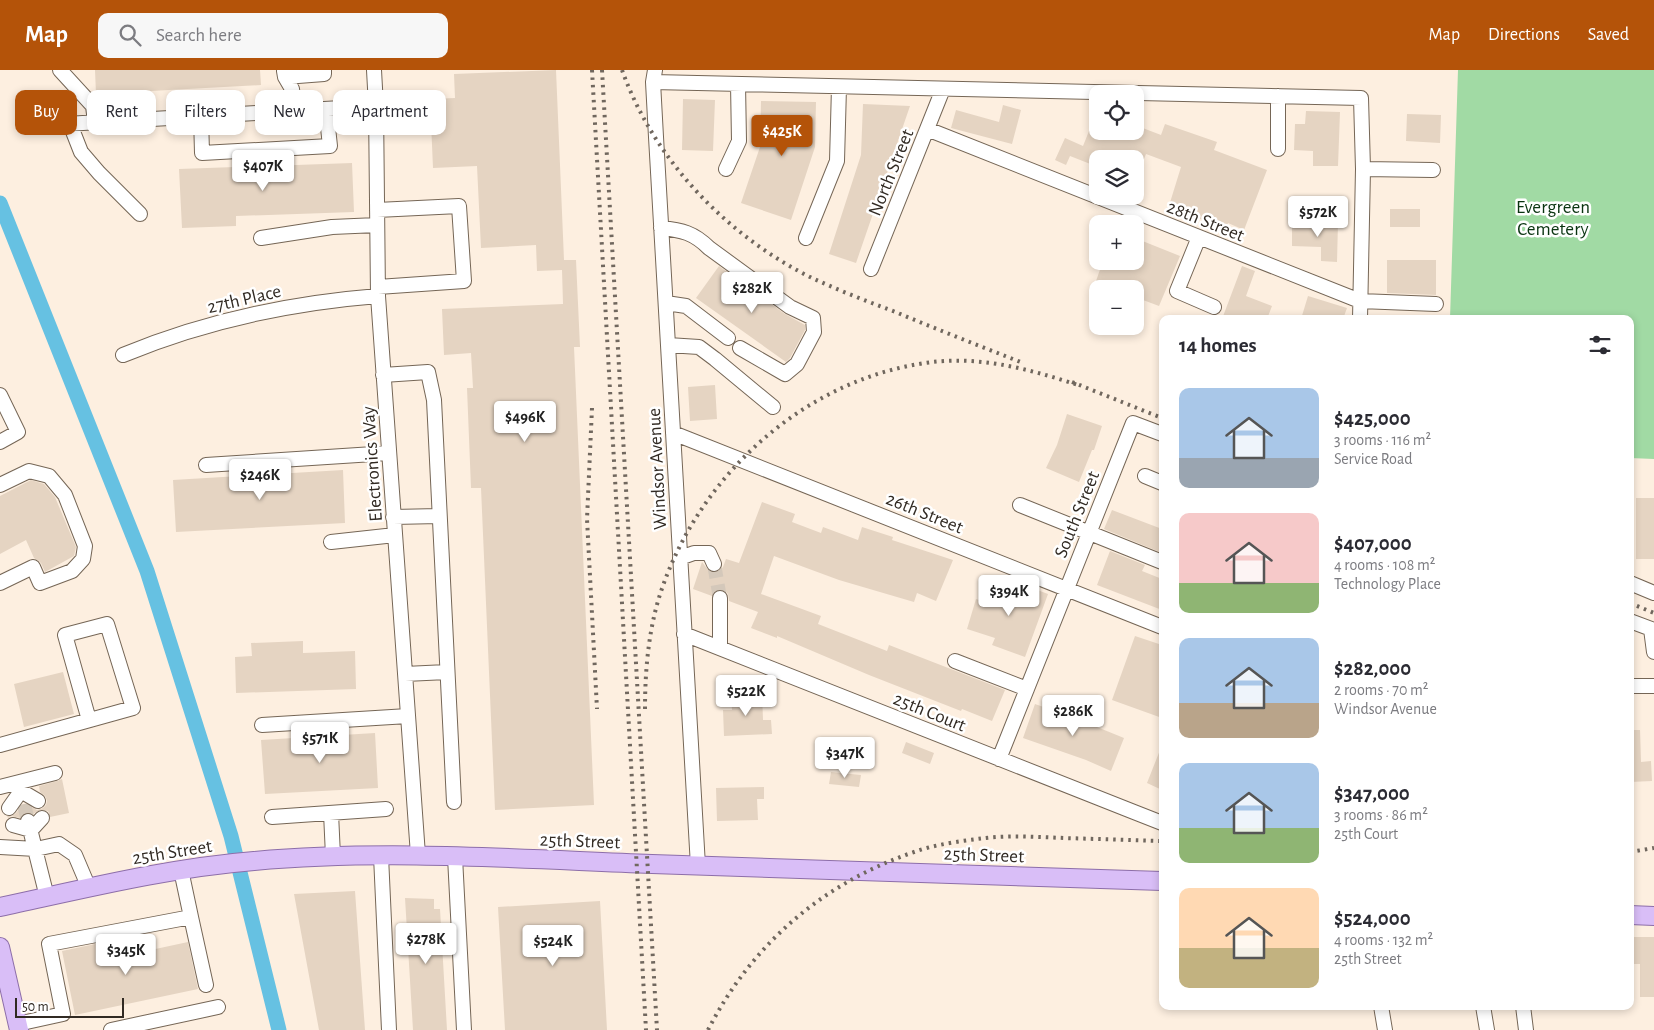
<!DOCTYPE html>
<meta charset="utf-8">
<style>
:root{--surface:#fff;--page:#f7f7f7;--text:#2b2b33;--muted:#7c7c81;--accent:#b45309}
body{margin:0;font-family:"Alegreya Sans",sans-serif;background:var(--page);color:var(--text);height:100vh;display:flex;flex-direction:column;font-size:19px;white-space:nowrap}
*{box-sizing:border-box;margin:0}
p{font-size:16px;color:var(--muted)}
.icon{flex:none;width:28px;height:28px;fill:none;stroke:currentColor;stroke-width:2;stroke-linecap:round;stroke-linejoin:round}
.map{position:relative;flex:1;overflow:hidden}
.panel{position:absolute;left:1159px;top:245px;width:475px;height:695px;display:flex;flex-direction:column;background:var(--surface);border-radius:10px;box-shadow:0 2px 8px #0003}
.panel>*{flex:none}
.guide{position:absolute;left:15px;top:20px;width:475px;height:45px;display:flex;gap:10px}
.fabs{position:absolute;left:1089px;top:15px;display:grid;gap:10px}
.fabs a{display:grid;place-items:center;width:55px;height:55px;border-radius:10px;background:var(--surface);box-shadow:0 2px 8px #0003;font-size:25px}
.scale{position:absolute;left:15px;bottom:12px;width:109px;box-sizing:border-box;padding-left:5px;border:2px solid #312a23;border-top:0;font-size:14px;line-height:18px;white-space:nowrap;color:#312a23;-webkit-text-stroke:4px #fff;paint-order:stroke}
.price{position:absolute;translate:-50% -42px;padding:0 11px;border-radius:5px;background:#fff;color:#222;font-size:16px;line-height:32px;filter:drop-shadow(0 1px 2px #0008)}
.price::after{content:'';position:absolute;left:50%;top:30px;width:15px;height:11px;margin-left:-8px;background:inherit;clip-path:polygon(0 0,100% 0,50% 100%)}
.price.on{background:var(--accent);color:#fff}
ul{padding:0;list-style:none}
li{display:flex;align-items:center;gap:15px;height:125px;padding:0 20px}
li span{display:grid;place-items:center;flex:none;width:140px;height:100px;border-radius:10px;color:#555}
li>.icon{margin-inline-start:auto}
span .icon{width:60px;height:60px;fill:#fffc;stroke-width:1}
li b{font-size:21px}
h2{display:flex;justify-content:space-between;align-items:center;height:60px;padding:0 20px;font-size:21px}
.chip{padding:0 18px;border-radius:10px;background:var(--surface);box-shadow:0 2px 8px #0003;font-size:18px;line-height:45px}
.chip.on{background:var(--accent);color:#fff}
header{display:flex;align-items:center;gap:30px;box-sizing:border-box;height:70px;padding:0 25px;background:var(--accent);color:#fff}
header strong{font-size:24px}
nav{display:flex;gap:28px;margin-inline-start:auto;font-size:18px}
.search{width:350px;height:45px;background:var(--page);display:flex;align-items:center;gap:12px;box-sizing:border-box;padding:0 18px;border-radius:10px;color:var(--muted);font-size:19px}
.map>svg:first-child{display:block}
.green{fill:#a1daa4}
.lines{fill:none;stroke-linecap:round;stroke-linejoin:round}
.canal{stroke:#66c1e2;stroke-width:15}
.building{fill:#e5d4c2}
.minor-tunnel{stroke:#d4c8ba;stroke-width:14;stroke-dasharray:14 7;stroke-linecap:butt}
.minor-casing{stroke:#756656;stroke-width:16}
.major-casing{stroke:#8d6ea9;stroke-width:20}
.minor{stroke:#fff;stroke-width:14}
.major{stroke:#d9bef7;stroke-width:18}
.rail{stroke:#70675e;stroke-width:4;stroke-dasharray:2.5 5;stroke-linecap:butt}
.labels{text-anchor:middle;stroke-width:5;stroke-linejoin:round;paint-order:stroke}
.street-label{font-size:19px;fill:#312a23;stroke:#fff}
.park-label{font-size:19px;fill:#093410;stroke:#fff}
</style>
<header>
<strong>Map</strong>
<div class="search"><svg class="icon" aria-label="search" viewBox="0 0 24 24"><circle cx="10" cy="10" r="6"/><path d="M15 15l6 6"/></svg>Search here</div>
<nav><a>Map</a><a>Directions</a><a>Saved</a></nav>
</header>
<div class="map">
<svg width="1654" height="960" viewBox="0 0 1654 960">
<rect width="100%" height="100%" fill="#fdefe0"/>
<path class="green" d="M1458 0H1654V389L1630 388V249H1450Z"/>
<g class="lines">
<path class="canal" d="M0 133 147 501 231 766 279 960"/>
</g>
<path class="building" d="M95 0H260L261 15 96 24Z
M556 0 564 190H576L580 277H574L594 735 495 740 481 418H471L467 318H473L471 283 444 285 442 239 563 234 562 200 537 201 536 175 481 178 477 96 433 98 430 29 455 28 454 4Z
M683 29 715 30 713 81 682 80Z
M761 31 816 32 815 77 791 150 741 133 760 77Z
M863 34 910 36 856 193 829 184 861 85Z
M1003 35 1021 40 1012 74 951 58 956 40 999 52Z
M1306 41 1340 42 1338 96H1313V81L1294 80 1295 54H1305Z
M1407 44 1441 45 1440 73 1406 71Z
M1165 54 1217 72 1214 80 1267 100 1244 160 1228 153 1225 161 1202 153 1203 150 1168 139 1181 97 1146 84 1144 89H1098V97L1070 86 1066 95 1055 90 1065 68 1083 76 1089 61H1135V55L1161 65Z
M352 93 354 142 236 146V156L182 158 179 99Z
M1390 139H1420V157H1390Z
M1292 153H1338L1337 192 1321 191V177L1292 176Z
M1135 168 1180 186 1159 236 1135 227V219H1116L1096 211 1103 191H1135Z
M1387 190H1436V225L1387 223Z
M719 196 785 244 805 255V260L790 288 786 292 696 228Z
M1242 196 1255 201 1246 226 1272 236 1267 249H1222Z
M1308 226 1347 238 1343 249H1301Z
M715 315 717 349 690 351 688 317Z
M1067 344 1102 356 1094 380H1092L1079 412 1046 398 1057 375Z
M343 400 345 453 176 462 173 410Z
M31 410 44 414 55 427 76 477 74 486 45 502 41 493 34 488 26 470 0 484V426Z
M1636 428H1654V489H1636Z
M762 432 795 444 792 452 821 463 823 457 858 470 862 457 893 467 892 470 953 490 936 531 917 523 914 532 839 510 774 486 761 524 821 546 818 554 887 581 889 575 1005 620 992 651 962 639 961 641 869 605 777 566V568L751 558 758 542 729 531 728 524 724 520H716L712 526 693 519 702 492 709 501 714 503 718 502 723 497 726 489 739 493Z
M1112 440 1162 459V483L1104 459Z
M1110 481 1145 495 1142 501 1162 509V540L1097 515Z
M1016 512 1048 524 1025 587 992 575 995 568 967 559 976 529 988 533 994 515 1012 520Z
M1135 566 1162 575V648L1112 630Z
M303 571V583L355 581 356 619 236 623 235 587 252 586 251 573Z
M63 602 74 644 24 657 14 614Z
M762 623 763 650H771L772 664 724 666 723 640H732L731 625Z
M1035 634 1092 654V655L1124 668 1111 701 1086 690 1023 668Z
M1630 660H1640L1641 692 1651 691 1652 711 1630 712Z
M375 663 378 718 265 724 261 670Z
M906 672 934 683 930 694 902 683Z
M1162 675V720L1147 713Z
M831 702 861 705 859 717 829 714Z
M62 709 69 743 50 747 48 741 40 740 33 744 26 742 20 748 11 746 8 748 7 746H12L16 743 22 735 26 734 37 740 43 738 46 735 47 731 45 726 40 722 39 716 57 711Z
M764 717V729H757L758 750 717 751 716 718Z
M355 821 365 960H319L294 824Z
M405 828 434 829V839H440L447 960H413Z
M600 831 607 960H505L498 837Z
M1630 867H1654V927H1640V894H1630Z
M105 872 109 889 188 872 198 919 75 945 62 881Z"/>
<g class="lines">
<path class="minor-tunnel" d="M714 494 720 528
M24 734 28 751"/>
<defs>
<path id="minor" d="M60 0 93 36 95 52
M374 0 376 36 378 226 418 785
M655 0 653 12 656 67 698 796
M284 1 285 7 292 19 295 41
M285 7 324 4V0
M653 12 1361 28 1363 99 1360 249
M201 46 202 83 330 76 326 39
M70 54 81 82 99 103 140 144
M31 56 376 36
M927 59 1360 231 1436 234
M1278 79V26
M726 99 739 71 738 14
M1363 99 1433 100
M377 140 459 136 464 211 378 217
M661 158C682 160 694 163 709 178L790 237 813 248 814 262 797 294 785 304 740 278
M1199 167 1177 221 1214 237
M261 168 332 157 377 155
M806 168 837 91 839 17
M871 199 943 19
M666 233 686 236 728 268
M668 275 699 277 715 289 773 337
M123 285C205 251 290 233 378 226
M383 305 428 302 434 330 454 732
M0 325 18 362 0 372
M673 363 1162 557
M206 395 389 383
M1145 406 1162 413
M0 415 29 401 49 406 65 425 85 476 83 489 72 501 40 513 33 497 0 513
M1020 435 1162 492
M393 447 439 446
M331 472 395 465
M680 488 694 483H709L714 494
M1630 513 1654 523
M720 528V578
M1630 551 1654 560
M1651 559 1654 582
M684 564 1134 742 1162 753
M955 591 1027 619
M405 604 447 602
M1630 616H1654
M262 655 408 646
M0 675 133 638 107 554 65 565 89 650
M999 689 1133 353 1162 364
M0 717 55 703
M9 738 21 721 38 731
M331 743 333 786
M272 747 386 739
M28 751 47 827
M13 755 31 760 42 748
M0 777 36 779 59 774 75 785 89 818
M381 786 389 960
M455 787 464 960
M191 847 206 915
M1381 936 1385 960
M1483 936 1487 960
M1523 936 1526 960
M17 954 63 944 49 874 191 847 181 800
M111 960 218 937"/>
<path id="major" d="M0 837C84 819 168 798 254 791 386 779 520 789 652 794 822 801 992 806 1162 811
M1630 845 1654 846
M0 877 19 960"/>
</defs>
<use href="#minor" class="minor-casing"/>
<use href="#major" class="major-casing"/>
<use href="#minor" class="minor"/>
<use href="#major" class="major"/>
<path class="rail" d="M592 0 646 960
M602 0 657 960
M622 0C654 90 727 166 812 208 838 220 866 231 893 241 936 259 980 276 1023 293
M1072 312 1162 348
M592 338 587 449 597 639
M1630 533 1654 543
M645 639C645 603 648 566 658 531 693 413 797 314 919 294 974 284 1026 298 1078 315
M1630 782 1654 778
M708 960C752 874 823 813 914 782 936 774 962 771 985 768 1011 765 1038 767 1064 768 1097 769 1130 770 1162 771"/>
</g>
<g class="labels">
<g class="street-label">
<text transform="translate(890 102) rotate(-68)" y="7">North Street</text>
<text transform="translate(1206 150) rotate(22)" y="7">28th Street</text>
<text transform="translate(244 228) rotate(-13)" y="7">27th Place</text>
<text transform="translate(371 394) rotate(-94)" y="7">Electronics Way</text>
<text transform="translate(656 399) rotate(-93)" y="7">Windsor Avenue</text>
<text transform="translate(925 442) rotate(22)" y="7">26th Street</text>
<text transform="translate(1076 444) rotate(-68)" y="7">South Street</text>
<text transform="translate(930 641) rotate(22)" y="7">25th Court</text>
<text transform="translate(580 770) rotate(2)" y="7">25th Street</text>
<text transform="translate(172 781) rotate(-9)" y="7">25th Street</text>
<text transform="translate(984 784) rotate(2)" y="7">25th Street</text>
</g>
<g class="park-label">
<text x="1553" y="143">Evergreen<tspan x="1553" dy="22">Cemetery</tspan></text>
</g>
</g>
</svg>
<div class="fabs">
<a><svg class="icon" aria-label="locate" viewBox="0 0 24 24"><circle cx="12" cy="12" r="6"/><path d="M12 2v4M12 18v4M2 12h4M18 12h4"/></svg></a>
<a><svg class="icon" aria-label="layers" viewBox="0 0 24 24"><path d="M12 4l9 5-9 5-9-5zM3 14l9 5 9-5"/></svg></a>
<a>+</a>
<a>−</a>
</div>
<div class="scale">50 m</div>
<b class="price on" style="left:782px;top:87px">$425K</b>
<b class="price" style="left:263px;top:122px">$407K</b>
<b class="price" style="left:1318px;top:168px">$572K</b>
<b class="price" style="left:752px;top:244px">$282K</b>
<b class="price" style="left:525px;top:373px">$496K</b>
<b class="price" style="left:260px;top:431px">$246K</b>
<b class="price" style="left:1009px;top:547px">$394K</b>
<b class="price" style="left:746px;top:647px">$522K</b>
<b class="price" style="left:1073px;top:667px">$286K</b>
<b class="price" style="left:320px;top:694px">$571K</b>
<b class="price" style="left:845px;top:709px">$347K</b>
<b class="price" style="left:426px;top:895px">$278K</b>
<b class="price" style="left:553px;top:897px">$524K</b>
<b class="price" style="left:126px;top:906px">$345K</b>
<div class="guide">
<a class="chip on">Buy</a>
<a class="chip">Rent</a>
<a class="chip">Filters</a>
<a class="chip">New</a>
<a class="chip">Apartment</a>
</div>
<section class="panel">
<h2>14 homes<svg class="icon" aria-label="filters" viewBox="0 0 24 24"><path d="M4 7h16M4 17h16"/><circle cx="9" cy="7" r="2"/><circle cx="15" cy="17" r="2"/></svg></h2>
<ul>
<li><span style="background:linear-gradient(#a9c7e8 70%,#9aa5b1 0)"><svg class="icon" aria-label="home" viewBox="0 0 24 24"><path d="M3 11l9-7 9 7M6 9v11h12V9"/></svg></span><div><b>$425,000</b><p>3 rooms · 116 m²</p><p>Service Road</p></div></li>
<li><span style="background:linear-gradient(#f6c9c9 70%,#8fb573 0)"><svg class="icon" aria-label="home" viewBox="0 0 24 24"><path d="M3 11l9-7 9 7M6 9v11h12V9"/></svg></span><div><b>$407,000</b><p>4 rooms · 108 m²</p><p>Technology Place</p></div></li>
<li><span style="background:linear-gradient(#a9c7e8 65%,#b9a48a 0)"><svg class="icon" aria-label="home" viewBox="0 0 24 24"><path d="M3 11l9-7 9 7M6 9v11h12V9"/></svg></span><div><b>$282,000</b><p>2 rooms · 70 m²</p><p>Windsor Avenue</p></div></li>
<li><span style="background:linear-gradient(#a9c7e8 65%,#8fb573 0)"><svg class="icon" aria-label="home" viewBox="0 0 24 24"><path d="M3 11l9-7 9 7M6 9v11h12V9"/></svg></span><div><b>$347,000</b><p>3 rooms · 86 m²</p><p>25th Court</p></div></li>
<li><span style="background:linear-gradient(#ffd9b3 60%,#c2b280 0)"><svg class="icon" aria-label="home" viewBox="0 0 24 24"><path d="M3 11l9-7 9 7M6 9v11h12V9"/></svg></span><div><b>$524,000</b><p>4 rooms · 132 m²</p><p>25th Street</p></div></li>
</ul>
</section>
</div>
